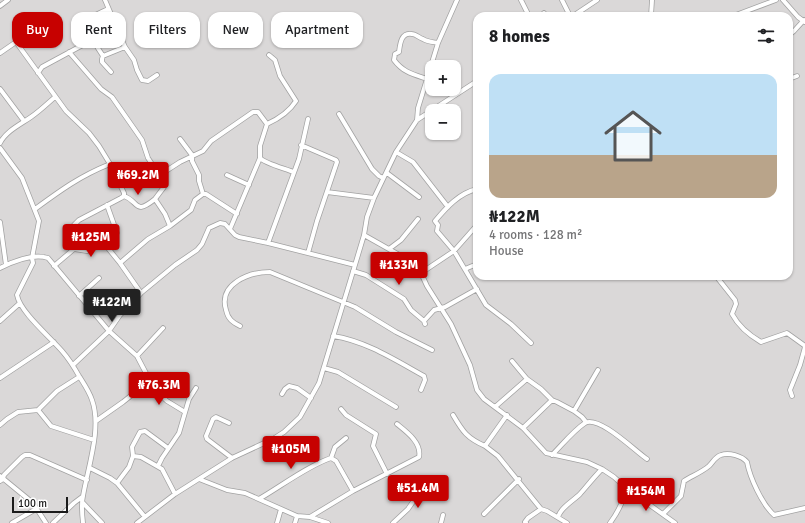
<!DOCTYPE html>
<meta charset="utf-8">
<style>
:root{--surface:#fff;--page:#f2f2f2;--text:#202124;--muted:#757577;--accent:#c70100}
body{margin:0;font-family:Signika,sans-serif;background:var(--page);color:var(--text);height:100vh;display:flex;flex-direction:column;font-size:15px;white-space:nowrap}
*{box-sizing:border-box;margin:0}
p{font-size:13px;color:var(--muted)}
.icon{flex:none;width:22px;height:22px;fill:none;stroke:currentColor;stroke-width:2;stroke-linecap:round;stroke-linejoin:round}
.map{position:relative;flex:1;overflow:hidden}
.details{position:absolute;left:473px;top:12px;width:320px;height:268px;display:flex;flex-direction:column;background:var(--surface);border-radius:12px;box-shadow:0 1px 3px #0004}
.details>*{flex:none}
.banner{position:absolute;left:12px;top:12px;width:380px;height:36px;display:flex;gap:8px}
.tools{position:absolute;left:425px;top:60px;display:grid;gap:8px}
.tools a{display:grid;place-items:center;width:36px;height:36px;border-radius:8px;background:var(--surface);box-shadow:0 1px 3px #0004;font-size:20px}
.scale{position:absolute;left:12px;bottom:10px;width:56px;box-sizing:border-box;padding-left:4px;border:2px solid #1b1b1b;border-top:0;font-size:11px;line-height:14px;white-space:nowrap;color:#1b1b1b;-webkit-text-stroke:3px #fff;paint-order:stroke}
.price{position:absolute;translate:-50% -34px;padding:0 9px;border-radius:4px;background:var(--accent);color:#fff;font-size:13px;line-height:26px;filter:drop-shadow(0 1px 2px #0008)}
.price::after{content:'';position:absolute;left:50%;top:24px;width:12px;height:9px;margin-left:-6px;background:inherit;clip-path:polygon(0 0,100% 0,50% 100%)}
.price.current{background:#222;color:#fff}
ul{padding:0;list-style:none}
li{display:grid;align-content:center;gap:8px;height:212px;padding:0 16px}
li span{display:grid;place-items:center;height:124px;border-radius:12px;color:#555}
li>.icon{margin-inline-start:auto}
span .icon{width:72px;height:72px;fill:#fffc;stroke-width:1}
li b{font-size:17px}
h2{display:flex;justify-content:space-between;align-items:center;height:48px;padding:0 16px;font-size:17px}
.chip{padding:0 14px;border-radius:12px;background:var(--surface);box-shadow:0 1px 3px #0004;font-size:14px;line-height:36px}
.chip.current{background:var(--accent);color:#fff}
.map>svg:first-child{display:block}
.residential{fill:#dad8d8;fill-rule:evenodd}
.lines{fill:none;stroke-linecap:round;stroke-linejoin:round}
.minor-casing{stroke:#a2a2a2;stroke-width:5.5}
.minor{stroke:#fff;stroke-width:4}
</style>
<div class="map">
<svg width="805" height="523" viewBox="0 0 805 523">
<rect width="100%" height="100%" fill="#eee9e0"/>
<path class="residential" d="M0 0H805V523H0ZM477 16H789V276H477ZM432 67H454V89H432ZM432 111H454V133H432Z"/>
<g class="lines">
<defs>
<path id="minor" d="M105 0 125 47 134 60 137 70 142 80 148 81 157 75
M521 0 529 16
M562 0 570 16
M783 0 798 17 805 22
M0 6 8 0
M541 16 544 13
M573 16 597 0
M651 16 652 0
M733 16 776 0
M789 35 794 31 804 20
M92 40 94 30 89 18 108 9
M94 42 103 56 102 59V62L111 72
M69 52 101 89 112 97 142 140 148 158 163 181 164 187 155 199 165 214 170 226
M0 53 16 42 66 111 89 133 99 146 110 164 124 193V196L121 198 79 220 74 225
M103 56 125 47
M38 73 42 67 92 40 94 42 118 31
M427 79C412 74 403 72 394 60L395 54 399 52C400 44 401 32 412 34 416 34 419 38 423 39 428 42 433 42 438 43
M789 79 797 76
M0 89 24 121
M339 114 372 169 379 176 383 178
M417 120 418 108 438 43 457 0
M180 139 192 155V161L199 175V181L203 194
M0 143C6 131 21 124 31 117 40 111 48 103 55 97
M301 145 336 160 337 162 317 221 308 253
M0 148 22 178 39 221 32 258 33 263 17 295C20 312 50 337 62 351 69 359 74 367 79 376 84 384 89 391 92 400 102 428 88 467 83 496 81 504 82 514 83 523
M396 152 413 162 448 207
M260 158C264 163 286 169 293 172
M387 173 419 197
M227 175 249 185
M160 178 166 171 180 162 203 151 211 141 253 112H258L267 124
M477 189C459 193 446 208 435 221L438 225 437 231 454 251 486 305 511 324 531 343
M327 192 374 198
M124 196C139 201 134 216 155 199
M35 209C61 190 80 176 110 164
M0 222 6 265
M230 229 260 158V146L267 124C278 119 289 112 296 101L280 76 275 60 269 55
M364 235 410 261 421 273 427 286 451 324 470 365 477 390 484 399 523 428 546 453 587 462 602 469 614 477 625 487 638 492 647 503 675 523
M103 242 120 263 141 293
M268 243 299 159 308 119
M389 249 401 240 418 219
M120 263 148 239 170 226 191 210 195 200 203 194H206L237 214
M54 266 74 249 87 251 110 239 117 233 107 205
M0 268C14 261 33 253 48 258L109 331 137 356 148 377 149 380 147 383 123 402 96 421
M465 269 477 264
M353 271 366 275 404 299 411 310 424 321 425 324
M421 273 454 251 477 225
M716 276 735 300 736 304 732 314C739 327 749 335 761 342L787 333 805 346
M79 296 99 278
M0 321 20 303
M424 321 434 310 445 307 477 289
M240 326C232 322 228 319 226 310 218 284 249 272 270 272L355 307 396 332 432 350
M333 336C366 341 395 360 424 376L425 380 421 390
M137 356 163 328
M512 361 527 379 541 389 552 400 557 402 574 411 582 417 586 422
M73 365 109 331 120 315 141 293 175 265 197 250 202 244 209 228 220 223 225 224 235 235 239 237 268 243 355 265
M324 368 338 372 396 407
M0 378 54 342
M147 383 167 401 185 412
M282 394 285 389 289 386 297 388 311 398
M792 396 790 390 800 365 805 347
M495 407 527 379
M341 409 346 415 376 434 373 446 387 474
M38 410 51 426 94 440
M574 411 598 370
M453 415C463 432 467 438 485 446L507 415
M229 423 216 417 213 419 206 436 207 439 232 458
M0 425 7 419 18 412 38 410 57 391 79 377
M523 428 552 400
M273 439C285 452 294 448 308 440
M485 446 498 456 541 509 547 511 567 523
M552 455C562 445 573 431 585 423 599 415 635 451 647 459
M133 456 141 457 162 469 175 494
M331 458 336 461 353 491
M158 466 162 458 179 433 189 399 196 388
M90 468 110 478 117 483 145 517
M0 476 33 503 46 523
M199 479 227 490 245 493 297 516 310 517 328 523
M0 481 3 479 4 475 22 457 25 455H30L87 480
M117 483 129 467 133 456 132 447 140 432 145 431 168 448
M259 499C280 487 309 465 331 458L335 447 346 438
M83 503 102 523
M484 514 519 479
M663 514 681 496 684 481C692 476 702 472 709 466 713 462 715 457 721 455 729 452 742 456 747 462 750 478 762 504 774 515L805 508
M310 517 353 491 419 457C422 443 407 432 397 424
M558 517C561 507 573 501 580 494 587 486 594 477 602 469
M12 523 36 509
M53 523 74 503 82 497
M137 523 175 494 232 458 273 439 284 432 300 417 319 383 355 265 364 235 367 217 374 198 396 152 417 120 477 81
M277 523 281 509
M295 523 297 516
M393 523 408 509 428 480
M441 523 443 515
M526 523 525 522 528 518 541 509
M610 523C618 512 625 500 625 487"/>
</defs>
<use href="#minor" class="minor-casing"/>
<use href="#minor" class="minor"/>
</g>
</svg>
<div class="tools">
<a>+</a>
<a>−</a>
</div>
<div class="scale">100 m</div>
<b class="price" style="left:138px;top:196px">₦69.2M</b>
<b class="price" style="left:91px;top:258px">₦125M</b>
<b class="price" style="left:399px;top:286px">₦133M</b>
<b class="price current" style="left:112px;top:323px">₦122M</b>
<b class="price" style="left:159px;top:406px">₦76.3M</b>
<b class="price" style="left:291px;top:470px">₦105M</b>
<b class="price" style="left:418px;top:509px">₦51.4M</b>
<b class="price" style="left:646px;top:512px">₦154M</b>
<div class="banner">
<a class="chip current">Buy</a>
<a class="chip">Rent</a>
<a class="chip">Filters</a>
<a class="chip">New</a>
<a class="chip">Apartment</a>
</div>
<section class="details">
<h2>8 homes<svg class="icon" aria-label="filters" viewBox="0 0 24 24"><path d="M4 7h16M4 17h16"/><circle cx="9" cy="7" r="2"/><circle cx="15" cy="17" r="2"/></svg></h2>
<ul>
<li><span style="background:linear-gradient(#bfe0f5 65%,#b9a48a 0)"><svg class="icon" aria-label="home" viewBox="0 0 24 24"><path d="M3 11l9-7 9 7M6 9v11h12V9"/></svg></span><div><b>₦122M</b><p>4 rooms · 128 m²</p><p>House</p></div></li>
</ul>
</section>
</div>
